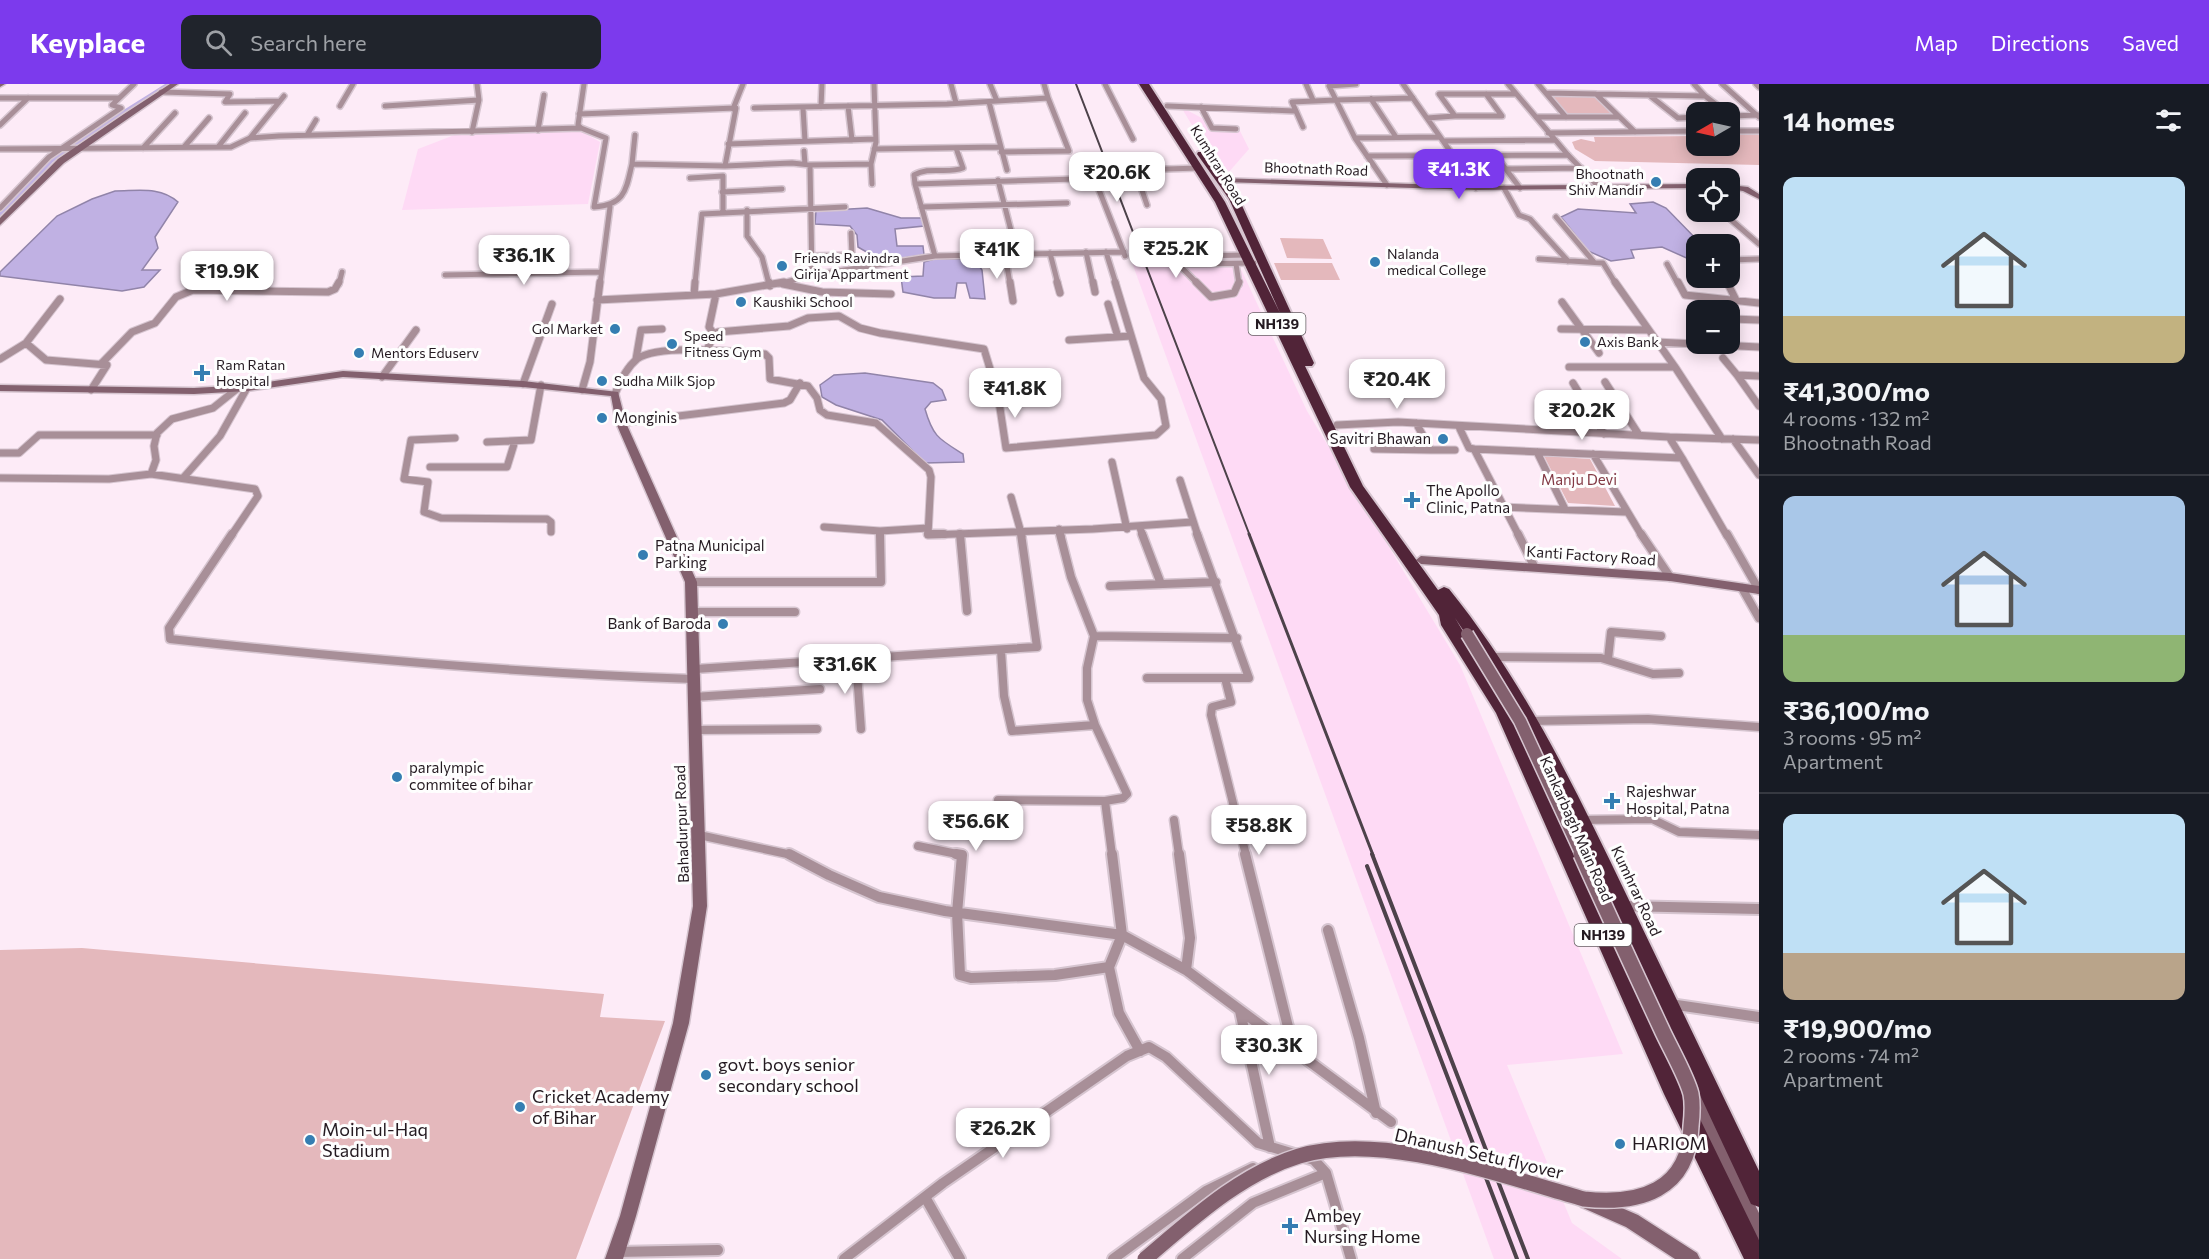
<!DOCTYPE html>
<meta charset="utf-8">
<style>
:root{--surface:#171b24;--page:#20242c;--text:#f1f3f6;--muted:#9ea1a6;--line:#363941;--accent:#7c3aed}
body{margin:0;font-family:Commissioner,sans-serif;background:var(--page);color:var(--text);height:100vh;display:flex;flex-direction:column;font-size:22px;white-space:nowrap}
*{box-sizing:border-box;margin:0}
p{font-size:20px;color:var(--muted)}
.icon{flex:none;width:33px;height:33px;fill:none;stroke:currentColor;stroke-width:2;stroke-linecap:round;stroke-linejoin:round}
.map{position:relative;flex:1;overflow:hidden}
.sheet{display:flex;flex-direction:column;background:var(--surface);width:450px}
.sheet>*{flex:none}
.needle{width:39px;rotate:261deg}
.controls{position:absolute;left:1686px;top:18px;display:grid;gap:12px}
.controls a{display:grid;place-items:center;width:54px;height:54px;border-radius:12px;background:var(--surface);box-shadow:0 3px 15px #0003;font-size:30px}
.price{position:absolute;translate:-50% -51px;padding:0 14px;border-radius:12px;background:#fff;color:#222;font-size:20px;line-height:39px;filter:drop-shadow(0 2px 3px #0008)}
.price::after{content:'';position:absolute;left:50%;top:36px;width:18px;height:14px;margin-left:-9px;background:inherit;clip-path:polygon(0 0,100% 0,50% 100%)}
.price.active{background:var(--accent);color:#fff}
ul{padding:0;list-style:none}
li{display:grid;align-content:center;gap:12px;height:318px;padding:0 24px}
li+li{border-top:2px solid var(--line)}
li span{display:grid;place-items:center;height:186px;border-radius:12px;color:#555}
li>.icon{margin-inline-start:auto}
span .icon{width:108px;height:108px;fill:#fffc;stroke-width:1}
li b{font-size:26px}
h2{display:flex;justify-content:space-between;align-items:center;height:72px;padding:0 24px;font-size:26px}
header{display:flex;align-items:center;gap:36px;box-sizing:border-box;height:84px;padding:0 30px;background:var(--accent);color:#fff}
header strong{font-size:28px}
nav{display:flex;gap:33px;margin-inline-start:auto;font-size:21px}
.search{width:420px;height:54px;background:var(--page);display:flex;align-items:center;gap:15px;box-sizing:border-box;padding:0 21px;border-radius:12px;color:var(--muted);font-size:22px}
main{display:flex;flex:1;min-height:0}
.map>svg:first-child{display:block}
.built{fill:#fedaf5}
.green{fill:#e4b8bc}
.water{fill:#c0b1e3;stroke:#9184a9;stroke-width:1.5}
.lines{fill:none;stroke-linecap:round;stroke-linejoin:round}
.canal{fill:#c0b1e3;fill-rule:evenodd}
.street-far3-casing{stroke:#d6c5d0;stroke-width:8}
.street-far2-casing{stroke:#d6c5d0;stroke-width:9}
.street-far1-casing{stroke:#d6c5d0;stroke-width:11}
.street-casing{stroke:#d6c5d0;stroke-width:14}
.secondary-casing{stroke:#d6c5d0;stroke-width:3}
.highway-casing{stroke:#d6c5d0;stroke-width:4}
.street-far3{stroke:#a88f98;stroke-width:5}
.street-far2{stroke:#a88f98;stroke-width:7}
.street-far1{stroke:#a88f98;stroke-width:8}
.street{stroke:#a88f98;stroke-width:10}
.secondary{fill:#83606e;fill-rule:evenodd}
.highway{fill:#512438;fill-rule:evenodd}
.rail-far2{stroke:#4d424a;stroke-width:2}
.rail-far1{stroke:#4d424a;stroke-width:3}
.rail{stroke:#4d424a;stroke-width:4}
.secondary-bridge-far1-casing{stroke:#d6c5d0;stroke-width:15;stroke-linecap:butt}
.secondary-bridge-casing{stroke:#d6c5d0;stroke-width:18;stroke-linecap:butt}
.secondary-bridge-far1{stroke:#83606e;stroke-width:12}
.secondary-bridge{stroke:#83606e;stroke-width:15}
.poi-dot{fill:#357eb2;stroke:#fefefe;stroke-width:2}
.labels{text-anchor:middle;stroke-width:6;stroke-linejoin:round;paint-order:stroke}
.far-street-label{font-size:14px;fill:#241a21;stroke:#fefefe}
.far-poi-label{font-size:14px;fill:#241a21;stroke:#fefefe;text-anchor:start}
.shield{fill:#fefefe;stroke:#655e63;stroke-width:1.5}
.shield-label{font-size:14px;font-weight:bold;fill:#241a21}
.poi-label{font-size:15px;fill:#241a21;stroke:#fefefe;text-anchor:start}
.park-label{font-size:15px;fill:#833a45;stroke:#fefefe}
.street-label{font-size:15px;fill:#241a21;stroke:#fefefe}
.near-poi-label{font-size:18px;fill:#241a21;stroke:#fefefe;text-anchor:start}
.near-street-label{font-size:18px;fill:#241a21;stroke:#fefefe}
</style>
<header>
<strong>Keyplace</strong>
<div class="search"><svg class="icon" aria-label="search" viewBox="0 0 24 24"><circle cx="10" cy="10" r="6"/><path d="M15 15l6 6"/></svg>Search here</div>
<nav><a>Map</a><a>Directions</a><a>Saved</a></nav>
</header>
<main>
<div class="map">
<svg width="1759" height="1175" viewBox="0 0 1759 1175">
<rect width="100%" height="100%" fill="#fdebf7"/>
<path class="built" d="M1181 23 1215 41 1240 47 1249 65 1228 89 1201 56Z
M579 46 600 58 588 120 402 126 418 65 457 50Z
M1234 170 1307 327 1460 581 1623 970 1507 981 1572 1139 1622 1175H1494L1130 173Z"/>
<path class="green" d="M1552 12H1595L1613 32H1568Z
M1759 50V81L1595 77 1575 65 1572 58 1581 55 1595 58 1594 53 1696 52V62H1730V51Z
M1280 154 1323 155 1332 175 1287 174Z
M1274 179H1332L1340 196H1281Z
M1544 372 1590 375 1615 422 1568 419Z
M82 864 604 910 600 933 665 937 576 1175H0V866Z"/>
<path class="water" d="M115 107C138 107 160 102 178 118L155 153 158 164 142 186H160L144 203 122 207 0 192V188L57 132 92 115Z
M1653 118 1666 124 1701 160H1696V176H1691L1662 163 1631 166 1634 174 1611 177 1588 167 1561 133 1578 125 1636 129 1630 120Z
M867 124 901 134H922L924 142 895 145 897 162H923L924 171C894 175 885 180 858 163L857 151 850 142 815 140 816 127Z
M934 175H974L982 186 985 215 970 214 966 199H957L955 214H934L903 208 901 193 923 192 924 178Z
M865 289 933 299 942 306 946 316 931 318 925 325C933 353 939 355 963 370L964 378 925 379 882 336 836 321 822 313 820 301 834 291Z"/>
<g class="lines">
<path class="canal" d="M165 0H173L53 78 3 133H0V126L47 74Z"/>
<defs>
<path id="street-far3" d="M951 0 956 19
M990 0 997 17
M1105 0 1133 55
M1306 0 1313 16
M1403 0 1476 104
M1508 0 1568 71 1600 104
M1538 0 1566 33
M1694 0 1705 12
M1722 0 1759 33
M1756 0 1759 3
M161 8 230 10 225 18 280 17
M1546 9 1596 10
M1649 11 1678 34 1696 33
M0 14H118
M1371 15 1396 53
M989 18 1007 86
M340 22 353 0
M385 22 479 16
M848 22 852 56
M1167 22 1294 27
M821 23 822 0
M1201 23 1212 44 1236 45
M754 24 947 20 1048 14 1044 0
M803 24 805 57
M733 25 743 0
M579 30 736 24 725 82 792 79 810 81 812 191
M1455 32H1502L1486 10
M1730 32 1759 31
M1536 33H1619
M1427 34 1455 32 1439 10H1516
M0 41 28 14
M1303 43 1292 18 1336 16 1329 2 1356 0
M581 44 578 41 584 0
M538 46 544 11
M1730 47H1759
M472 48 479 16 477 0
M1635 48 1596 10 1705 12 1726 28
M1548 49 1696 47
M307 51 316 36
M250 54 284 12
M1355 54 1336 16 1413 14
M1443 57 1555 56
M728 60 875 55
M184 63 209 34
M218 63 245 29
M143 64 175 29
M0 65 231 63 250 54 279 52 581 44 606 54 594 123C625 121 626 106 632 80L725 82
M874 65 999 63
M804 67 805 80
M1001 68 1069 67 1048 14
M1367 72 1568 71
M1496 72 1520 104
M1086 73 1125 172
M632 80 635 51
M871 80 876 58 874 0
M810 81 871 80 872 100
M1506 85 1581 84
M690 94 723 92V129
M998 96 1017 170
M915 100 914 91C929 82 947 90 963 84L956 64
M1387 101 1355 54 1440 53
M1504 104 1519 131 1530 135 1568 177
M722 108 782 105
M1147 121 1135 86 1199 84
M921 123 1067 119
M0 124 49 73 121 24 112 21 134 0
M747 126V152L762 173 769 200
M1722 128 1759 160
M1556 133 1594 178
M851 149 852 171 858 184
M1086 168 1093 200
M1106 168 1116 200
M1050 169 1058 200
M1005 170 1010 200
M811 172 852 171
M935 172 915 100 1076 95 1077 89 1092 87
M1160 173 1245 171
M1539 175 1603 179 1616 200
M1730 176 1759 175
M1236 180 1239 200
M1667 180 1678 200
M445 191 601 188
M1725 194 1728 200
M339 200 342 188
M600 200 610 123
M695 200 702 130 845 123
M779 200 812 191 935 172 1124 168
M1198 200 1178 180 1254 179"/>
<path id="street-far2" d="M769 198 770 202
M1010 198 1013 217
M1057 198 1060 209
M1093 198 1095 208
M1196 198 1211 213 1234 209 1239 198
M1615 198 1675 283 1722 355
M1678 198 1685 211 1759 219
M1727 198 1736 216
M783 200 822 208 891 210
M694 211 695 198
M597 216 716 210 784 198
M1562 218 1599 269
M1108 220 1118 253
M1732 235 1759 236
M1561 245 1648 246
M714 250 709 243 716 210
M1069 256 1131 252
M1656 258 1759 263
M26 259 46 276 107 281 91 306
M707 266 714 250 718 248 789 242 808 234 839 232 860 244 880 249 984 265 998 311 1006 364 1156 351 1166 342 1161 315 1144 294 1115 198
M1723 274 1737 291
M0 275 26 259 60 215
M636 275 641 246 662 245
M101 280 132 248 155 239 176 213 193 206 328 208 335 205 339 198
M1569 283H1675
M1759 292 1737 291 1759 322
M382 293 416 246
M1605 298 1639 351
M1573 299 1604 350
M523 300 552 220
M582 306 590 278 600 198
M615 310C620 297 626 284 637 275 658 259 737 268 765 270L769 274 770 295 808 302 817 314 820 326 827 331 876 339 929 386 931 393 928 451 1093 445 1192 438
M621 339 784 319 790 316 800 299
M1337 341 1398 338 1669 353
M1459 343 1469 364 1474 365
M455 354 411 356 404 395 428 398 424 428 441 434 547 435 551 438V448
M1733 355 1759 391
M487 358 531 356 541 301
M1374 365 1431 366 1416 339
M1431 366H1455
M1537 368 1565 425
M0 369H19L39 351H157
M1593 370 1642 452
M1682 374 1669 353 1759 356
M1112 378 1127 445
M430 383H507L515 357
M151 390 156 376 154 362 157 349 172 335 213 324 238 304
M184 393 220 352 247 304
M0 394 109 395 151 390 255 405 258 412 231 452
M1180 396 1198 452
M1011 413 1022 452
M1502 423 1626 428
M824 443 880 447V452
M1140 444 1143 452
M1059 445 1061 452
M880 447 928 444
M1519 452 1474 365 1682 374 1727 452"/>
<path id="street-far1" d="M232 450 169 544 170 555C344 574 518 589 693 595
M928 450H944
M960 450 967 527
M1142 450 1161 500
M1518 450 1534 482
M1641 450 1670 493
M1727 450 1759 506
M691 498H881L880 450
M1110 502 1216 498
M1742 504 1759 534
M692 528H795
M1094 552 1237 554
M1001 566 1004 612 1012 647 1095 641 1087 616V584L1094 552 1071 493 1060 450
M1494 573 1601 574 1653 590 1679 589
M856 575 861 645
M1608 575 1611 548 1661 552
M695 585 1037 563 1021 450
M1147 594H1249L1197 450
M1225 594 1231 618 1212 623 1211 631 1246 771
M693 613 820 605
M1531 637 1648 635 1759 643
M1095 641 1127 710 1123 714 1105 717
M695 646 817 645
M998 716 1105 717 1112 771
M1174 736 1179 771
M1581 736 1652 735 1679 748 1759 751
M699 751 792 771
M918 762 962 771"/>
<path id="street" d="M789 770 829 791 879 813 945 827 1122 851 1186 886 1391 1038
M956 770 962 771 957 829 960 891 971 894 1055 891 1109 883 1122 851 1112 770
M1179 770 1190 854 1186 886
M1245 770 1294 967
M1622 822 1759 825
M1328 846 1359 954 1376 1029
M1109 883 1119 929 1140 967
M1670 920 1759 933
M1240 927 1270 1063
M925 1113 960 1175
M617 1168 718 1166
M844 1175 943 1099 1127 972 1149 963 1166 973 1258 1059 1314 1076 1326 1089 1351 1175
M1113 1175 1206 1107 1253 1084
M1182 1175 1253 1119 1326 1089"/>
<path id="secondary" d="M0 0H5L0 3Z
M170 0H178L64 79 0 141V134L58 75 124 30Z
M1219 94 1476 102 1696 100V104L1476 106 1222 98H1219Z
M1730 101 1748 103 1759 110V115L1743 107 1730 105Z
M343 287 523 297 618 308 626 339 697 498 707 822 689 939 636 1132 623 1175H605L620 1132 673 939 693 822 685 498 616 339 611 312 523 303 343 293 247 307 194 310 0 307V301L194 304 247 301Z
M1421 472 1670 489 1759 502V510L1670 497 1421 480 1416 476Z
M1693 1005 1699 1007 1759 1129V1156L1753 1153 1687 1019 1685 1013 1687 1007Z
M1587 1109 1638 1131 1697 1169 1700 1175H1675L1626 1143 1581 1123 1579 1117 1581 1111Z"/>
<path id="highway" d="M1139 0H1149L1225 118 1280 229 1229 115 1197 70 1198 68H1206L1239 115 1314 279 1312 282H1305L1363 402 1438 506 1444 503 1449 505C1525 599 1575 704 1627 812 1671 904 1715 995 1759 1087V1123L1751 1120 1551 693 1512 620 1455 534 1511 627 1680 994 1759 1156V1175H1744L1664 1010 1496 629 1441 541 1439 531 1350 403 1215 118Z"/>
</defs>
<use href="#street-far3" class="street-far3-casing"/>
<use href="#street-far2" class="street-far2-casing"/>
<use href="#street-far1" class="street-far1-casing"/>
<use href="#street" class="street-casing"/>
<use href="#secondary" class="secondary-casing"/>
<use href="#highway" class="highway-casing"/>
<use href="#street-far3" class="street-far3"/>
<use href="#street-far2" class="street-far2"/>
<use href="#street-far1" class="street-far1"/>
<use href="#street" class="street"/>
<use href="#secondary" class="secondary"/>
<use href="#highway" class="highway"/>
<path class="rail-far2" d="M1076 0 1250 452"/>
<path class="rail-far1" d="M1249 450 1373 771"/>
<path class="rail" d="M1372 770 1528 1175
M1367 782 1517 1175"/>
<defs>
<path id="secondary-bridge-far1" d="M1467 550 1520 637 1582 771"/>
<path id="secondary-bridge" d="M1145 1175C1191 1136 1240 1090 1299 1072 1383 1047 1502 1092 1584 1115 1639 1121 1689 1107 1691 1042 1692 1033 1693 1020 1691 1010 1687 993 1669 962 1661 944 1634 886 1607 828 1581 770"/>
</defs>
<use href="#secondary-bridge-far1" class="secondary-bridge-far1-casing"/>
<use href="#secondary-bridge" class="secondary-bridge-casing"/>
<use href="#secondary-bridge-far1" class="secondary-bridge-far1"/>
<use href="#secondary-bridge" class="secondary-bridge"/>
</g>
<g class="poi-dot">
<circle cx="1656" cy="98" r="6"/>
<circle cx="1375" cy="178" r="6"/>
<circle cx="782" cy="182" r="6"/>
<circle cx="741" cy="218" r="6"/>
<circle cx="615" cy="245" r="6"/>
<circle cx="1585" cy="258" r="6"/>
<circle cx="672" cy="260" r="6"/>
<circle cx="359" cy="269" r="6"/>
<path d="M199 280h6v6h6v6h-6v6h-6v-6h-6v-6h6z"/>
<circle cx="602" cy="297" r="6"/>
<circle cx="602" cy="334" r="6"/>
<circle cx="1443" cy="355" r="6"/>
<path d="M1409 407h6v6h6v6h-6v6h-6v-6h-6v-6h6z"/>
<circle cx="643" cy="471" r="6"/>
<circle cx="723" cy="540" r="6"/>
<circle cx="397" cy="693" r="6"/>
<path d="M1609 708h6v6h6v6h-6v6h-6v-6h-6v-6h6z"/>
<circle cx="706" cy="991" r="6"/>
<circle cx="520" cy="1023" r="6"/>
<circle cx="310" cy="1056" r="6"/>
<circle cx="1620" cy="1060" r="6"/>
<path d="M1287 1133h6v6h6v6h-6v6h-6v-6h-6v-6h6z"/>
</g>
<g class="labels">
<g class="far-street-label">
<text transform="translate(1218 81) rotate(58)" y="5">Kumhrar Road</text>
<text transform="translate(1316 85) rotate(2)" y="5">Bhootnath Road</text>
</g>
<g class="far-poi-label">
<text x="1644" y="95" text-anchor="end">Bhootnath<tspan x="1644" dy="16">Shiv Mandir</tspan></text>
<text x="1387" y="175">Nalanda<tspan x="1387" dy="16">medical College</tspan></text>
<text x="794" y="179">Friends Ravindra<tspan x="794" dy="16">Girija Appartment</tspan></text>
<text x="753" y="223">Kaushiki School</text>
<text x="603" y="250" text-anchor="end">Gol Market</text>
<text x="684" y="257">Speed<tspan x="684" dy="16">Fitness Gym</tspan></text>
<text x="1597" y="263">Axis Bank</text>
<text x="371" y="274">Mentors Eduserv</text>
<text x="216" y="286">Ram Ratan<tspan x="216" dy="16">Hospital</tspan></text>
<text x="614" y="302">Sudha Milk Sjop</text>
</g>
<g class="shield">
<rect x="1248.5" y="229" width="57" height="22" rx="4.5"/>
<rect x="1574.5" y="840" width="57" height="22" rx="4.5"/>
</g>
<g class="shield-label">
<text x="1277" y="245">NH139</text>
<text x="1603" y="856">NH139</text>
</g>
<g class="poi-label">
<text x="614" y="339">Monginis</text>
<text x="1431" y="360" text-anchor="end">Savitri Bhawan</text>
<text x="1426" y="412">The Apollo<tspan x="1426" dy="17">Clinic, Patna</tspan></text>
<text x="655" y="467">Patna Municipal<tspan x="655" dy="17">Parking</tspan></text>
<text x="711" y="545" text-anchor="end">Bank of Baroda</text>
<text x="409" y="689">paralympic<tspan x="409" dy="17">commitee of bihar</tspan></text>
<text x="1626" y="713">Rajeshwar<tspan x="1626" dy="17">Hospital, Patna</tspan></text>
</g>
<g class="park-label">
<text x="1579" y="401">Manju Devi</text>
</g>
<g class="street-label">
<text transform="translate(1591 472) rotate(4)" y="5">Kanti Factory Road</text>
<text transform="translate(682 740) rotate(-92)" y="5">Bahadurpur Road</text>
<text transform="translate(1576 745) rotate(66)" y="5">Kankarbagh Main Road</text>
<text transform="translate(1636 807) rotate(65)" y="5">Kumhrar Road</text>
</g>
<g class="near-poi-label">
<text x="718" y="987">govt. boys senior<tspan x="718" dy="21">secondary school</tspan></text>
<text x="532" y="1019">Cricket Academy<tspan x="532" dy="21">of Bihar</tspan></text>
<text x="322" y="1052">Moin-ul-Haq<tspan x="322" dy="21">Stadium</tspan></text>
<text x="1632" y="1066">HARIOM</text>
<text x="1304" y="1138">Ambey<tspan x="1304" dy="21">Nursing Home</tspan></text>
</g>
<g class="near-street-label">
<text transform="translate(1479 1070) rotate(13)" y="6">Dhanush Setu flyover</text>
</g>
</g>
</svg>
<div class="controls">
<a><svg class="needle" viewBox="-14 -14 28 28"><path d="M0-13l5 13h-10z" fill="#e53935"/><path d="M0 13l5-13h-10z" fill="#9ea1a6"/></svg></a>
<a><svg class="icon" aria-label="locate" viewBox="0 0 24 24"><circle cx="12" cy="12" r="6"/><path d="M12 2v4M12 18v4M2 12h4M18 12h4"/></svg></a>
<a>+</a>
<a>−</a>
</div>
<b class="price active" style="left:1459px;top:116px">₹41.3K</b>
<b class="price" style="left:1117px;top:119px">₹20.6K</b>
<b class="price" style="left:1176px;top:195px">₹25.2K</b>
<b class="price" style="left:997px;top:196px">₹41K</b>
<b class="price" style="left:524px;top:202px">₹36.1K</b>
<b class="price" style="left:227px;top:218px">₹19.9K</b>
<b class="price" style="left:1397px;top:326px">₹20.4K</b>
<b class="price" style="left:1015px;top:335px">₹41.8K</b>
<b class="price" style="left:1582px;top:357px">₹20.2K</b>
<b class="price" style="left:845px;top:611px">₹31.6K</b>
<b class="price" style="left:976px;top:768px">₹56.6K</b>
<b class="price" style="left:1259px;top:772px">₹58.8K</b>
<b class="price" style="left:1269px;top:992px">₹30.3K</b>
<b class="price" style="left:1003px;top:1075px">₹26.2K</b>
</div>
<section class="sheet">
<h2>14 homes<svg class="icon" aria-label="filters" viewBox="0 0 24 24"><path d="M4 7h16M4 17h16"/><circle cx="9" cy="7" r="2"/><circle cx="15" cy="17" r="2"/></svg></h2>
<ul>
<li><span style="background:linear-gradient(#bfe0f5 75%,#c2b280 0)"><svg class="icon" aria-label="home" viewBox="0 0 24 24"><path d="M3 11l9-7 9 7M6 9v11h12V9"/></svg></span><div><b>₹41,300/mo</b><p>4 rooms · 132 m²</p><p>Bhootnath Road</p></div></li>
<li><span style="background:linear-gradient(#a9c7e8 75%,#8fb573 0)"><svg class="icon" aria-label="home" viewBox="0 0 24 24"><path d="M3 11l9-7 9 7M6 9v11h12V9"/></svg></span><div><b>₹36,100/mo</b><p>3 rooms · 95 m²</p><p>Apartment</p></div></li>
<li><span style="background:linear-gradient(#bfe0f5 75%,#b9a48a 0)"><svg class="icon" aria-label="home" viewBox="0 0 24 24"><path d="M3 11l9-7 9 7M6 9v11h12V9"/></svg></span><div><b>₹19,900/mo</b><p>2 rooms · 74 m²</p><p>Apartment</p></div></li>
</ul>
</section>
</main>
